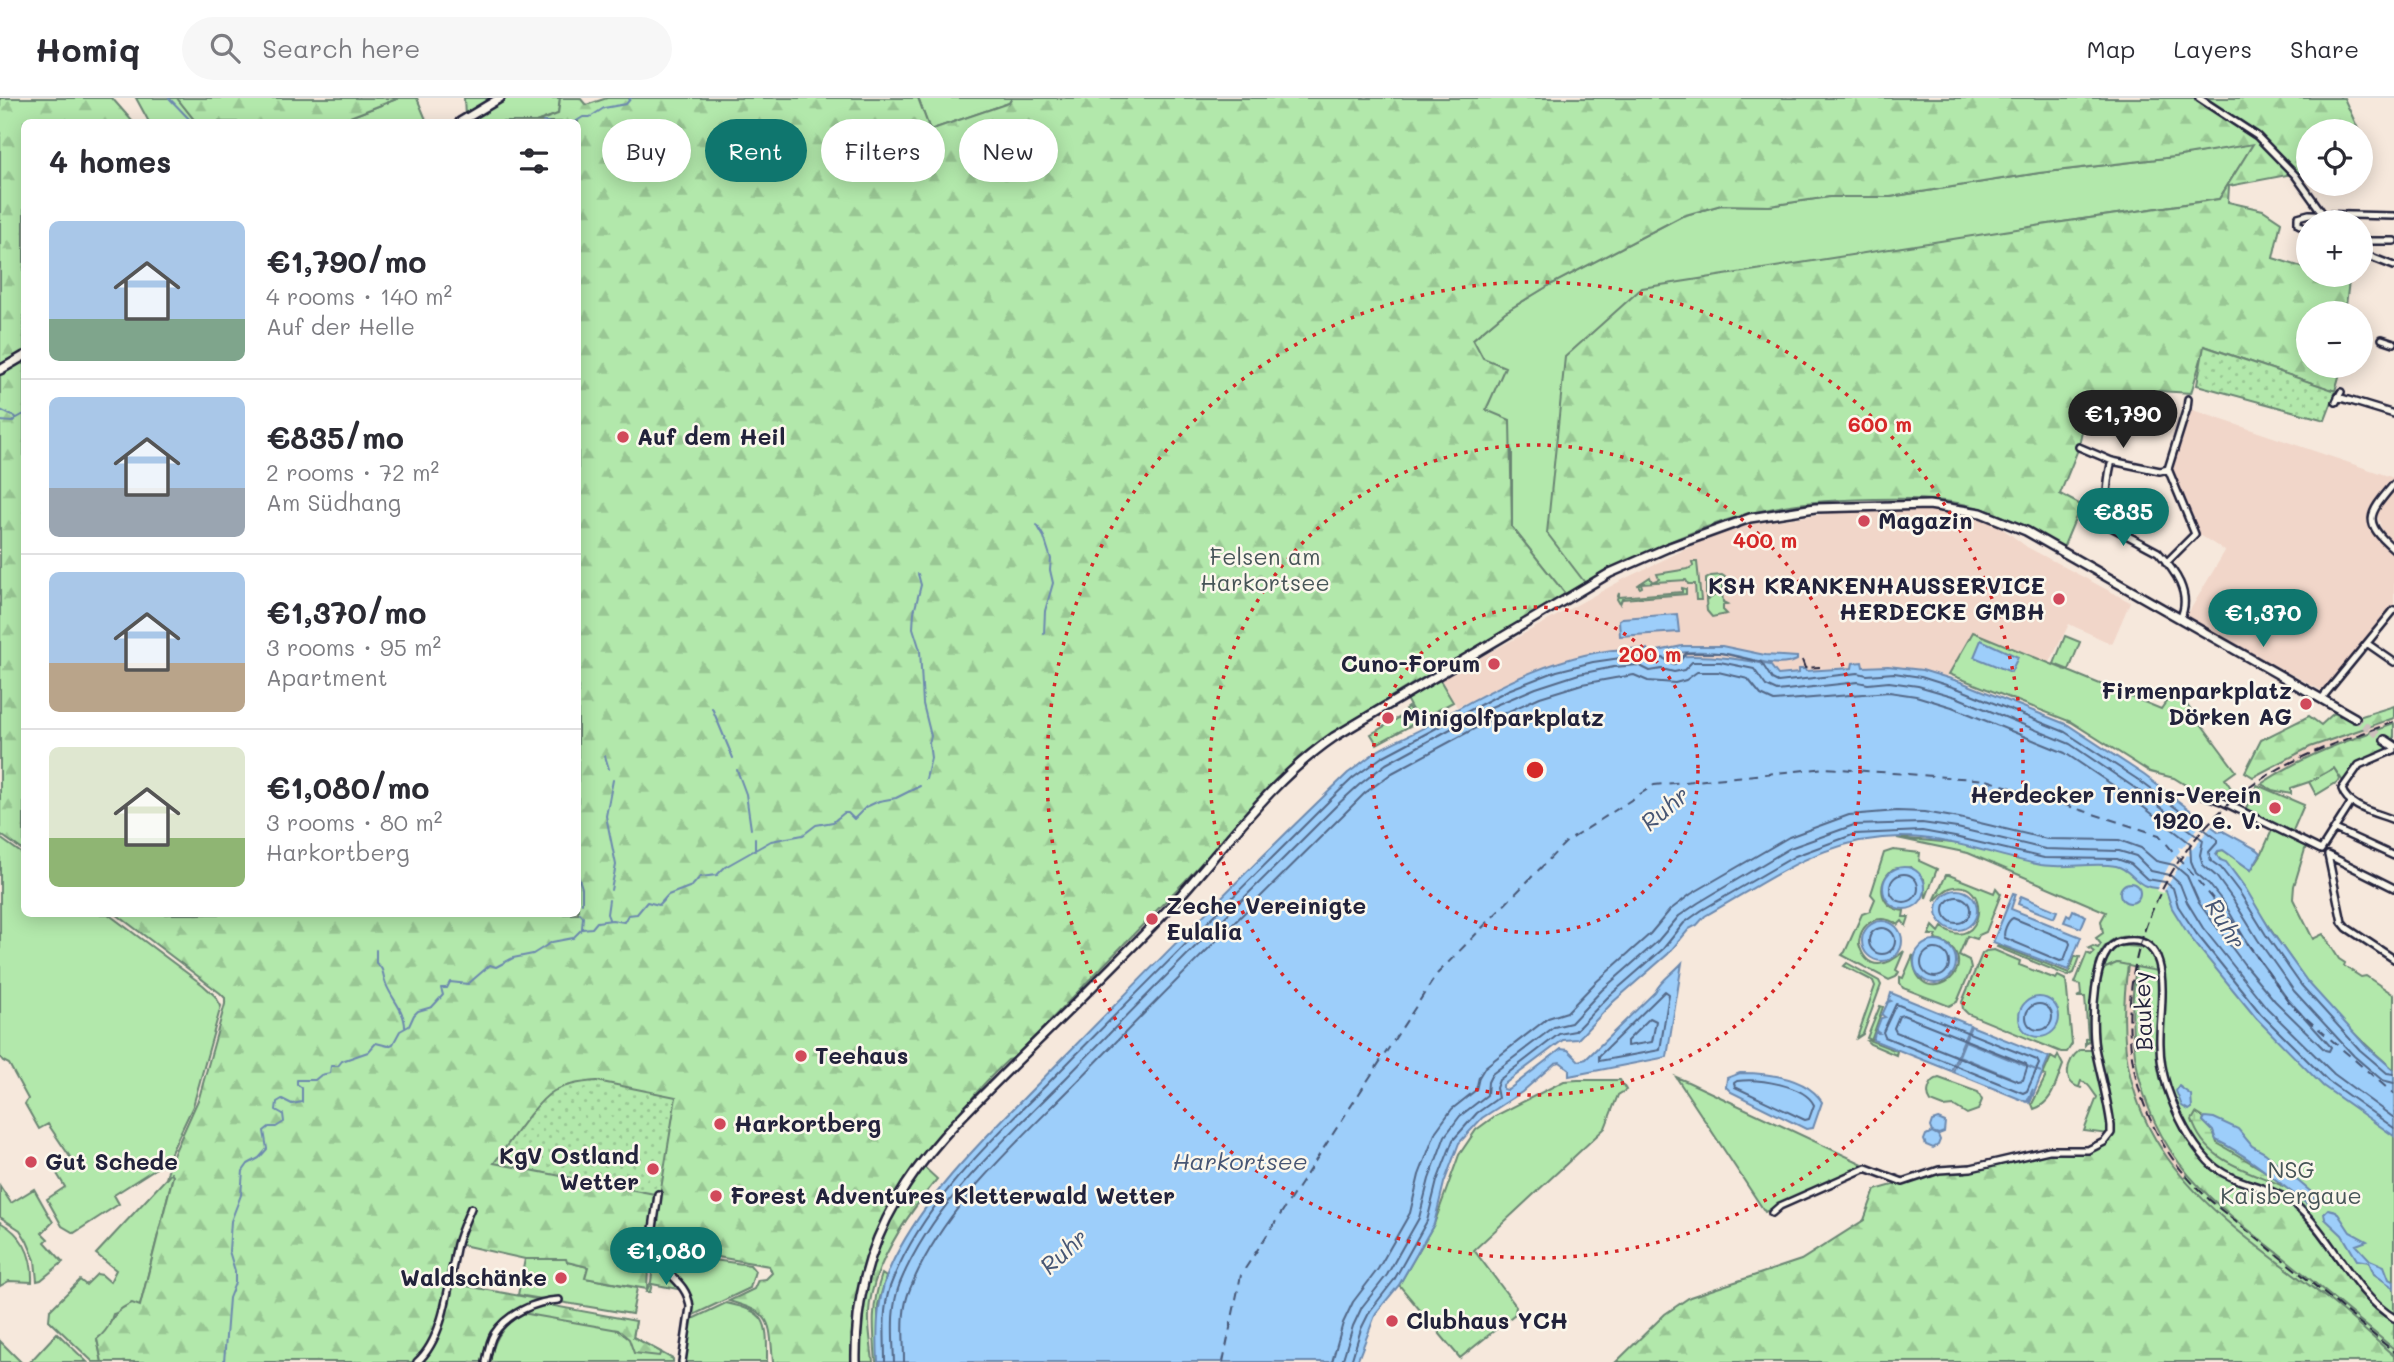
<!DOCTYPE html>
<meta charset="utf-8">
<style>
:root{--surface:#fff;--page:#f7f7f7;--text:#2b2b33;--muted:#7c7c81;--line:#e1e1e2;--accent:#0f766e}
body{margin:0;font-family:Mali,sans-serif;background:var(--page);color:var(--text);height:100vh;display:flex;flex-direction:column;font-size:26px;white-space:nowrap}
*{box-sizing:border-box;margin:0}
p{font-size:23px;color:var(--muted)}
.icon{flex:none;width:38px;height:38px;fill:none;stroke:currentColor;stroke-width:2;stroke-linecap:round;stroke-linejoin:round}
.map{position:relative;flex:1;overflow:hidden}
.drawer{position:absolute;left:21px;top:21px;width:560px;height:798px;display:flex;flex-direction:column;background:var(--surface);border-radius:10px;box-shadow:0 4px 18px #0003}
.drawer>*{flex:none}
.banner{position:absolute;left:602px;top:21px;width:665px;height:63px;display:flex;gap:14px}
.buttons{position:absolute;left:2296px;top:21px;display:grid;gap:14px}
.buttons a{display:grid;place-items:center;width:77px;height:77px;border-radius:50%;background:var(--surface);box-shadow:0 4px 18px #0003;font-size:35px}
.price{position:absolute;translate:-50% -60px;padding:0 16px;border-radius:24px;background:var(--accent);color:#fff;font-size:23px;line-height:46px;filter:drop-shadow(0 2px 4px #0008)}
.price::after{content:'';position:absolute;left:50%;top:42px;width:21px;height:16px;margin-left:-10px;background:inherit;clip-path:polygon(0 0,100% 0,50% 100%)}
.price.selected{background:#222;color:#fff}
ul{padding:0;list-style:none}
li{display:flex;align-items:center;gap:21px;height:175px;padding:0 28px}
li+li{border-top:2px solid var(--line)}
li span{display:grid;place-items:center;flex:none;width:196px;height:140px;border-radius:10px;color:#555}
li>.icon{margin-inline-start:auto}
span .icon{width:84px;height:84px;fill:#fffc;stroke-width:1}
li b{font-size:30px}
h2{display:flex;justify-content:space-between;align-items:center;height:84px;padding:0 28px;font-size:30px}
.tag{padding:0 24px;border-radius:32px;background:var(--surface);box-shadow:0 4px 18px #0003;font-size:24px;line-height:63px}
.tag.selected{background:var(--accent);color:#fff}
header{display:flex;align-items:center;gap:42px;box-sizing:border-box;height:98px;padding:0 35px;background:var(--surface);border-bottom:2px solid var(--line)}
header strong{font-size:33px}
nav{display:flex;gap:38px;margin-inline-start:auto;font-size:24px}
.search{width:490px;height:63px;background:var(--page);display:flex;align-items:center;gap:18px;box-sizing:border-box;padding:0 24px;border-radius:38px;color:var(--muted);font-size:26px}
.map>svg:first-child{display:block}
.built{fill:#f1d6c9}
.green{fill:#b2e8ab;stroke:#6a8573;stroke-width:2}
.forest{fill:url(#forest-firs);stroke:#6a8573;stroke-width:2}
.wetland{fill:url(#wetland-marsh);stroke:#6a8573;stroke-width:2}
.garden{fill:url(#garden-dots);stroke:#6a8573;stroke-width:2}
.water{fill:#9dcefa;stroke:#6c89ae;stroke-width:2}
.pier{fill:#f6e8dc}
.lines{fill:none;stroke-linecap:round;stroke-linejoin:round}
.shore{stroke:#536787;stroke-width:2}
.stream{stroke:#6c89ae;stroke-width:2}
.ferry{stroke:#475674;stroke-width:2;stroke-dasharray:9 7;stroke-linecap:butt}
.secondary-tunnel{stroke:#ccc0bc;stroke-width:7;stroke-dasharray:7 3.5;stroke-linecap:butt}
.street-casing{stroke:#22223b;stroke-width:10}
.secondary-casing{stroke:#22223b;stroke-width:12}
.street{stroke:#fbf7ec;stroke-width:5}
.secondary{stroke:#fbf7ec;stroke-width:7}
.rail{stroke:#22223b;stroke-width:2;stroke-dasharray:10 5;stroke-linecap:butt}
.ring{fill:none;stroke:#d62828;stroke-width:3.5;stroke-dasharray:3.5 7}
.poi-dot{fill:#d1495b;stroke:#fbf7ec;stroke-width:2.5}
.labels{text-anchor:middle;stroke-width:5;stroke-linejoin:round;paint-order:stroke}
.poi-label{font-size:23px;font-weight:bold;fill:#22223b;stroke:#fbf7ec;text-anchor:start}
.park-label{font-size:23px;fill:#465457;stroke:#fbf7ec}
.street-label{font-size:23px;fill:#22223b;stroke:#fbf7ec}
.water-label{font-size:24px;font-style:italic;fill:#475674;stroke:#fbf7ec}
.centre{fill:#d62828;stroke:#fbf7ec;stroke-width:3.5}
.ring-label{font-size:21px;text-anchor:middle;font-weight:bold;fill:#d62828;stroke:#fbf7ec;stroke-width:5;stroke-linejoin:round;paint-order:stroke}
</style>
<header>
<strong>Homiq</strong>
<div class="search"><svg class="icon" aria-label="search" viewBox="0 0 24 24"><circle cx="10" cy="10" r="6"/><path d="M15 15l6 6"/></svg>Search here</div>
<nav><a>Map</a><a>Layers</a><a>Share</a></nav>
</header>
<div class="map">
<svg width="2394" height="1264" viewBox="0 0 2394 1264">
<defs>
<pattern id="forest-firs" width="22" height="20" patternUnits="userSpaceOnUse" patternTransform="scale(1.75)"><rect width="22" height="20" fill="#b2e8ab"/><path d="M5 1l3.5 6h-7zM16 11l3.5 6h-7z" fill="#99c794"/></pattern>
<pattern id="wetland-marsh" width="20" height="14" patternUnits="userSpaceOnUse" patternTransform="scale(1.75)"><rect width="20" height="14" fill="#b2e8ab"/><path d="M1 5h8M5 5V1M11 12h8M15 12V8" fill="none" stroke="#99c794"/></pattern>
<pattern id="garden-dots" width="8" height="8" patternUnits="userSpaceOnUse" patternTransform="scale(1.75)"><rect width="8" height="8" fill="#b2e8ab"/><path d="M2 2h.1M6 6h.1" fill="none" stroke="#99c794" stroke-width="1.8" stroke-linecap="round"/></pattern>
</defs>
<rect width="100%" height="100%" fill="#f6e8dc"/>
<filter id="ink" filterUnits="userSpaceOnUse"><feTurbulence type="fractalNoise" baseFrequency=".0143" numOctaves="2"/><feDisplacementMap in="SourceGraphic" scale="14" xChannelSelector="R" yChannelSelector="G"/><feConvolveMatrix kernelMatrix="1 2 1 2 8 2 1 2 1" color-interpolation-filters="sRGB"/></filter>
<g filter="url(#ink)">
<path class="built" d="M2187 310 2394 380 2387 393 2374 405 2368 421 2373 436 2394 455V507L2322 593 2186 519 2225 453 2200 437 2168 371Z
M2394 391V444L2382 434 2377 414Z
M1928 410 1961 414 1991 422 2027 449 2130 504 2112 546 2069 526 2049 566 1973 534 1947 580 1909 570 1888 568 1867 570 1862 569V565L1853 570 1805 572 1799 575 1778 577 1734 559 1690 557 1672 559 1671 555H1723L1772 565 1796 559 1682 548 1649 563 1641 551H1634L1591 557 1555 566 1505 585 1457 609 1441 581 1624 481 1700 444 1750 426 1852 412Z
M2394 620V626L2321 653 2281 672 2277 665 2320 645Z
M2128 867 2136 869 2131 906 2136 969 2140 987 2162 1040 2190 1078 2205 1105 2178 1076 2163 1054 2137 1002 2125 945 2123 915Z"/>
<path class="green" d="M136 0H177L196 24H149Z
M399 0H417L427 24H337Z
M464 0H497L465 19Z
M507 0H560L558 16 536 24H468Z
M918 0H1012L1009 5 930 32Z
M2254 45 2219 101 2042 127 1586 486 1566 497 1512 429V353L1486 313 1483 260 1472 242 1505 214 1548 188 1682 118 1721 107 1769 108 1829 99H1890L2039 75 2174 59Z
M1692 464H1697L1701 502H1696L1695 486H1688L1686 482 1641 485 1642 489 1640 490 1638 487 1650 479 1652 484 1659 481 1657 476 1688 471 1693 468Z
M1722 477 1725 479 1726 489 1722 487V492L1706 501V481L1711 478Z
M1682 490 1686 491V496L1622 501 1620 506 1617 501 1619 495V499L1682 494Z
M1720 494H1722L1723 504 1727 506 1723 507V512L1727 516 1712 519 1707 513 1706 503Z
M1973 534 2161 611 2175 591 2236 673 2225 681 2231 690 2214 700 2192 691 2174 680 2150 674 2071 624 1949 576Z
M2065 538 2080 544 2069 572 2054 566Z
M1440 582 1453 604 1418 623 1406 601Z
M1408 609 1417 624 1377 646 1371 636 1407 615 1405 611Z
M2334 670 2340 680 2339 683 2316 697 2309 684Z
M2257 687 2304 707 2292 735 2245 712Z
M2272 732 2306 748 2294 788 2293 801 2313 841 2323 836 2339 861 2345 865 2344 868 2361 879 2366 878 2394 897V972C2362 944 2330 914 2304 880 2289 858 2273 836 2259 814 2245 793 2238 774 2217 759L2218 753 2223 752 2251 772 2262 755Z
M0 740 24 757V816H108L203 887 215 898 221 908 193 1008 167 1063 114 1097 119 1106 74 1135 62 1128 47 1101 65 1089 53 1069 70 1059 48 1026 39 1031 25 1006 28 1001 9 966 3 963 0 959Z
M1897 740 2146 762 2394 1033V1264L2177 1088 2190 1074 2137 870 2117 865 2101 872C2110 847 2118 845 2143 850L2146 842C2082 820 2094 904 2090 941L2085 947V941L2088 940 2085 899H2077L2081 897 2080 887 2075 885 2087 855 2091 857 2094 854 2089 850 2093 848 2098 850 2101 846 2096 840 2103 835 2101 823 2106 814 1968 755Z
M1893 752 1920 755 1919 763 1937 771 1926 800 1924 781 1911 769 1893 771C1875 785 1880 811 1904 813L1903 819H1909L1906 828 1902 823 1898 827C1880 814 1860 824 1859 846 1867 876 1889 867 1904 853L1896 872 1899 874 1896 879 1889 882 1842 857 1845 854 1862 816 1870 813 1875 801 1871 796 1884 755Z
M1946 777H1949L1994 795 1996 790 2001 796 1986 834 1979 837 1977 841 1967 838 1959 857 1969 862 1971 871 1957 904 1949 908 1903 890 1900 885V879L1903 880 1913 857C1914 911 1974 882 1954 852 1949 845 1943 843 1935 842L1937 837H1929L1933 828 1939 834 1942 829C1984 859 1993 777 1950 790 1943 793 1938 800 1934 803Z
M1998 847 2069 875 2075 858 2080 859 2074 875 2068 878 1997 849Z
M1994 852 2020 863 2019 867 2056 881 2058 878 2066 882 2072 946 2067 954H2061L1968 916 1963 911 1962 904 1982 856 1986 853Z
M1847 865 1879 883 1881 887 1863 936 1857 940 1875 888 1873 883 1844 868Z
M1880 908 1883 909 1871 943 1897 953 1896 957 1870 946 1867 943 1871 942 1867 940Z
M2080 952H2092L2095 956 2109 1022 2108 1036 2084 1033 2097 999C2091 992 2090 986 2081 983L2079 989 2082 990C2061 986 2066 962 2080 952Z
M2058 957 2063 967C2056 984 2053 1005 2034 1011L2032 1006 2046 978 2043 977 2051 959 2056 962Z
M1676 979 1688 984 1865 1067 1765 1114Z
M1939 980 1978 994 1982 1002 1978 1012 1967 1016 1954 1008 1944 1009 1931 1004C1925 996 1929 982 1939 980Z
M1578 982H1620L1626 992 1618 997 1605 1030 1474 1152 1516 1208 1515 1216 1460 1260 1399 1187 1434 1126 1459 1057 1476 1032 1495 1018 1564 983Z
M171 1075 173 1078 170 1089 140 1208 113 1216 107 1234 97 1241 102 1264H93L49 1222 50 1212 80 1182 86 1187 97 1176 102 1177 110 1184 116 1172 96 1156Z
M0 1088 11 1105 34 1091 51 1121 53 1124 42 1135 48 1141 45 1144 63 1164 41 1182 37 1183 35 1162 27 1143 20 1132 0 1119Z
M0 1124C23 1137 33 1158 32 1184L9 1183 0 1188Z
M655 1154 750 1167 755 1173 750 1190 691 1218 683 1192 652 1186 650 1194H646L651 1184Z
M555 1160 567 1161V1164L588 1169 586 1180 637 1190 632 1216 518 1197 525 1161Z
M882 1176 886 1179 878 1207V1264H876C873 1230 871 1208 882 1176Z
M726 1205C769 1214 767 1224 767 1264H685L690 1222Z
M532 1211 636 1223 633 1239 673 1261V1264H490C494 1234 506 1223 532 1211Z
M57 1235 87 1264H30Z
M0 1243 21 1264H0Z"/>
<path class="forest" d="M0 0H112L133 24H24V256L0 270Z
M177 0H399L337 24H196Z
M560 0H580L586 7 607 0H918L930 32 1009 5 1012 0H2344L2359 33H2308V73L2229 88 2228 104 2263 112 2281 124 2273 160 2308 171V177H2329L2349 183 2345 215H2308V268H2342L2335 293 2205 248 2191 295 2159 293 2125 295 2086 311 2079 349 2060 396 2081 407 2063 450C2035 434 2007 417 1976 409 1945 400 1907 400 1875 401 1842 402 1807 403 1774 410 1707 423 1646 453 1586 486L1547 435 1565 259 1642 190 2042 127 2219 101 2253 46 2174 59 2039 75 1890 99H1829L1769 108 1721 107 1682 118 1548 188 1505 214 1473 241 1483 260 1505 269 1486 312 1510 322 1512 429 1566 497 1402 592 1320 643 1298 660 1185 783 1013 961 1008 962C993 976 976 993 966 1009 958 1023 941 1036 930 1048 900 1085 874 1127 862 1174 854 1203 855 1234 854 1264H773C769 1221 773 1216 729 1203L754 1191 758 1182 766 1181 772 1175 769 1168 649 1147 647 1191 585 1180 588 1169 567 1164 566 1161H525L458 1146 450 1185 542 1202 543 1206 636 1223 633 1239 661 1254 659 1258 634 1255 629 1241 618 1232 522 1215C503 1226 493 1242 490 1264H102L97 1241C116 1227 105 1217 132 1205L140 1208 173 1078 171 1075 166 1081 170 1064 199 1000 225 906V900L220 895 116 816H578V24H536L558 16Z
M24 261V753L0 736V275Z
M2394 608V620L2310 649 2253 679 2245 674 2261 642 2309 618 2321 627 2334 615 2340 618 2345 617 2352 621Z
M2394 626V642L2391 640 2384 643 2391 651 2360 666 2344 685 2334 670 2309 684 2291 690V696L2272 692 2261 686C2302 658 2348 642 2394 626Z
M2117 865 2128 867C2103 1041 2200 1107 2325 1199 2349 1217 2371 1238 2394 1258V1264H1616L1665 1216 1690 1199 1801 1162 1864 1122 1875 1092 1939 1074 1964 1075 2012 1061 2049 1053 2097 1050 2113 1028V1021C2100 972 2091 923 2101 872Z
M2136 869 2158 873 2157 937 2164 984 2203 1061 2224 1078 2278 1098 2289 1106 2329 1148 2367 1202 2394 1223V1251C2357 1220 2320 1189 2283 1159 2259 1140 2234 1122 2212 1101 2143 1038 2123 956 2136 869Z
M924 1069 937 1081C909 1115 877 1160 870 1204 867 1224 871 1244 873 1264H859C860 1235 861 1206 867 1178 876 1139 900 1100 924 1069Z"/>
<path class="wetland" d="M2196 1015 2204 1020 2203 1023 2213 1033 2217 1045 2222 1048 2270 1076 2287 1090C2251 1072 2206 1066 2192 1022Z"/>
<path class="garden" d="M2204 248 2336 293 2325 322 2197 287Z
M597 983 676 999 660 1097 494 1065C508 1047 536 1003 554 993 567 986 583 984 597 983Z"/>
<path class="water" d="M1677 516 1679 534 1620 538 1619 522 1622 520Z
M1981 542 2018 559 2011 574 1974 559Z
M1682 548H1722L1765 557 1797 559V562C1777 572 1747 559 1727 556 1709 553 1689 553 1671 556L1672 559C1706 556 1737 560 1770 567L1778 577 1799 575V571H1805L1806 573 1852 570 1853 565 1862 564 1863 569 1888 568 1922 572 1961 584 2068 627 2144 677 2219 734 2223 733 2258 752 2261 755 2251 772 2223 752 2218 753 2216 756 2220 762 2226 764 2246 791 2271 833 2307 883 2365 947 2394 972V1038L2323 988 2256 920 2190 839 2172 810 2166 793C2159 789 2154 791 2146 788 2134 784 2130 771 2116 768 2092 764 2066 771 2041 767 2001 759 1962 744 1921 740 1833 732 1778 777 1705 818L1697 827 1689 831 1668 856 1613 904 1578 941 1563 942 1503 987V991L1508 992 1561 951 1568 952 1579 963 1586 961 1655 894C1661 882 1672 876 1682 865L1667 959 1569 978V971L1560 964 1555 965 1522 994 1482 1020 1459 1045 1444 1085 1434 1126 1399 1187 1376 1215 1357 1264H878C876 1227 877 1195 894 1161 933 1084 1001 1025 1060 963 1155 866 1250 769 1348 675 1358 668 1368 659 1379 652 1394 643 1411 637 1427 628 1487 593 1570 547 1643 551L1642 554 1647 551 1652 557 1649 563 1658 553Z
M1883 790a21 21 0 1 1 42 0a21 21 0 1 1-42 0Z
M2120 795a10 10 0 1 1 20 0a10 10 0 1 1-20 0Z
M1937 812a20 20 0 1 1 40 0a20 20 0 1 1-40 0Z
M2013 795 2016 796 2011 811 2081 839 2068 872 1993 844Z
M2021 798 2057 813 2054 820 2018 806Z
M2073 812 2086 818 2081 830 2064 824 2067 817 2070 819Z
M1862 843a20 20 0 1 1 40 0a20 20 0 1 1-40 0Z
M1914 864a21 21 0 1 1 42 0a21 21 0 1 1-42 0Z
M1891 895 1970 927 1951 973 1873 942 1875 935H1879L1876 933 1881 920 1885 919 1882 917 1888 904 1891 903 1889 902Z
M2019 919a20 20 0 1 1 40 0a20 20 0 1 1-40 0Z
M1971 928 2049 959 2030 1005 2029 1004 2033 991 2027 1004 1953 974 1959 959 2010 979 1959 958 1965 943 2041 974 1965 942Z
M1740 975C1767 975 1807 979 1822 1004L1813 1030 1806 1031 1731 994 1726 989 1727 980Z
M2179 988 2191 997 2192 1010 2189 1012 2182 1008 2176 993Z
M2205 1019 2214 1020 2238 1031 2252 1048 2265 1055 2311 1094 2314 1099V1105L2308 1107C2278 1084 2249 1058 2216 1042L2213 1033 2203 1023Z
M1938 1021 1945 1024 1944 1034 1939 1036 1932 1034 1938 1037 1940 1042 1938 1047 1933 1050 1926 1047 1924 1042 1926 1037 1932 1034 1930 1029 1932 1023Z
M2328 1111 2336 1113 2350 1134 2367 1143 2356 1147 2370 1162 2384 1168 2389 1181 2394 1184V1190L2374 1176 2369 1164 2357 1162 2342 1137 2325 1121 2324 1115Z"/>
<path class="pier" d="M2206 720 2214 726 2189 754 2191 758 2186 757 2163 795 2156 793 2170 765 2180 753 2178 749 2182 750Z"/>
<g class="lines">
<path class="shore" d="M1890 790a14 14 0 1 1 28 0a14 14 0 1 1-28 0Z
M1944 812a13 13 0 1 1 26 0a13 13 0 1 1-26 0Z
M2013 820 2069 843 2070 846 2064 862 2060 863 2005 840C2002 835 2008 822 2013 820Z
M1869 843a13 13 0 1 1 26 0a13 13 0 1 1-26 0Z
M1921 865a14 14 0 1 1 28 0a14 14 0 1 1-28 0Z
M1665 893 1669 896 1660 952 1599 963V958Z
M2026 919a13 13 0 1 1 26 0a13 13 0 1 1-26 0Z
M1896 906 2037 962 2039 966 2027 993 2023 995 1885 939 1883 934Z
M1903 917 2026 966 2027 970 2023 982 2018 983 1896 934 1894 930 1899 918Z
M1650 920 1656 923 1652 944 1627 948V943Z
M1737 983C1758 980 1805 987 1814 1007L1809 1021 1805 1022 1735 989 1734 985Z
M885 1264C885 1235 881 1208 893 1181 928 1097 999 1036 1061 972 1150 881 1240 792 1330 702L1353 680 1382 659 1508 592 1557 573 1593 564 1634 558 1644 559 1652 564 1663 560 1674 566 1680 563 1686 555H1721L1761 564 1772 581 1778 584 1858 575 1867 577 1894 575 1921 579 1959 591 2065 634 2140 683 2217 741V745L2209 754 2211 763 2221 770 2240 795 2266 837 2301 887 2360 952 2387 975 2394 976
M894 1264C893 1237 890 1211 900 1185 934 1103 1005 1042 1066 980 1155 888 1246 798 1336 708L1359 687 1386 666 1491 609 1536 590 1579 576 1614 569 1638 567 1650 573 1662 571 1674 574 1684 572 1692 564H1720L1754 571 1766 588 1777 593 1858 584 1868 586 1889 584 1918 588 1956 599 2070 646 2135 690 2203 742 2200 757 2203 767 2216 778 2232 800 2258 842 2294 893 2354 958 2382 982 2394 985
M904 1264C904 1239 900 1214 910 1191 943 1109 1014 1048 1075 986 1163 895 1254 805 1344 716L1365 695 1392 675 1496 619 1540 599 1582 586 1615 580 1634 577 1648 583 1675 585 1686 582 1697 574H1718L1748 581 1761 597 1774 603 1889 594 1916 598 1952 609 2065 655 2129 698 2190 745 2191 763 2196 775 2209 786 2224 805 2249 848 2286 899 2331 949 2329 953 2325 952 2275 903 2244 866 2199 805 2187 778 2174 767 2156 763 2141 750 2119 742 2047 741 1959 720 1924 714 1897 713 1849 717 1789 739 1691 796 1670 812 1650 836 1595 885 1567 914 1548 920 1485 969 1479 979 1476 992 1452 1011 1436 1033 1419 1077 1410 1115 1378 1171 1353 1204 1343 1225 1332 1264
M1342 1264 1353 1228 1362 1209 1387 1177 1419 1120 1429 1081 1445 1038 1460 1018 1487 997 1488 984 1492 976 1554 929 1571 925 1602 892 1657 844 1679 818 1698 805 1790 750 1854 727 1922 725 1957 730 2045 751 2119 753 2136 758 2151 773 2170 777 2180 786 2187 804 2203 830 2267 910 2334 976 2394 1020
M1351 1264 1361 1231 1370 1213 1394 1182 1427 1123 1437 1083 1453 1042 1477 1015 1498 1000 1496 990 1499 982 1559 936 1575 933 1608 899 1663 851 1684 825 1702 812 1795 758 1855 736 1922 733 1955 739 2044 760 2117 761 2131 766 2147 781 2165 784 2173 790 2178 808 2196 835 2261 916 2328 983 2394 1030"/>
<path class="stream" d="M169 0 192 24
M543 24H548
M575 24 583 19H590L604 10 626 6 631 0
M0 312 17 320 24 316
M0 323 12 324 16 320
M1037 427 1044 439 1051 461 1050 472 1053 485 1045 513 1044 536
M918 476 921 487 914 514 913 530 920 552 923 606 931 638 929 645 931 660 926 681
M712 610 733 660
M605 658 609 671
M737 672 746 696 751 731
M755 740V753
M578 777 582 790V805
M611 792 616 767 606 718 613 682
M609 802 607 816 609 821
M580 815 583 819 582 830
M376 852V865C385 871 382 877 386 886 391 900 405 913 405 929
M224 1264 229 1200 235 1185V1173L229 1153 231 1123 241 1097 243 1073 248 1066 259 1060 267 1051 264 1033 269 1029H276L284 1024 283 1016 276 1012 277 1004 282 1001 292 1006 302 1004V990L297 986V982H315L321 977 330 975 331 968H338L342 963 368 954 376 945 388 948 393 946 400 933 409 928 414 917 418 913 432 909 443 897 441 890H447L450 884 468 886 490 867 496 869 513 860 533 856 552 844 573 840 582 831 592 830 597 824 612 822 624 824 628 817 637 816 647 804 659 807 668 797 692 788 700 779 717 777 725 769 771 743 803 737 816 727 833 724 844 715H848L854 721 866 709 879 703 896 700 920 688"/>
<path class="ferry" d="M1223 1264 1241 1177 1437 876 1565 745 1654 687 1826 670 1987 682 2159 737 2232 823 2291 907 2394 996"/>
<path class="secondary-tunnel" d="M2355 620 2385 642"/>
<defs>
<path id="street" d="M2199 0 2257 38 2295 77 2323 116
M2308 131 2298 126V119L2309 116 2394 118
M2361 143H2394
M2361 155 2394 168
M2382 241 2394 245
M2338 299 2394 316
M2336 304 2341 294
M2079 349 2112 363 2160 373 2168 371
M2112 363C2105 384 2110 403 2100 423L2158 454C2174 472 2193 496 2180 521
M2168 371 2187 310 2188 301
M2394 386C2369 416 2361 423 2394 451
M2166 465 2195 436 2168 371
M2368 546 2394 564
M2322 600 2394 512
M2394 652 2359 667 2342 691C2348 710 2377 715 2394 722
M2204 697 2221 703 2321 752 2351 705
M2335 731 2394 758
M2328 757 2342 824 2347 830 2394 861
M2328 757 2394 790
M658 1096C657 1108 650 1141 652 1150 658 1174 687 1181 690 1209L682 1264
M1772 1115 1780 1108 1866 1070 1903 1084 1939 1072 1971 1070 2049 1052H2088L2104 1044 2111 1035V1028C2108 1002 2100 976 2095 950 2091 927 2092 850 2120 844 2179 831 2158 915 2160 947 2160 961 2163 976 2167 989 2176 1016 2189 1042 2208 1063 2230 1087 2268 1086 2293 1105 2333 1137 2350 1193 2394 1220
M417 1264C445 1240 449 1181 457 1146 460 1134 466 1122 471 1110
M486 1264C488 1255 489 1244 494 1236 507 1216 535 1203 559 1202"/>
<path id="secondary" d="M460 24 500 0
M0 272 24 258
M2385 642 2394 648
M856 1264C855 1205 867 1153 897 1102 926 1051 970 1010 1011 969 1060 921 1110 872 1158 822 1216 762 1264 687 1334 639L1610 475 1667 450 1750 420 1815 410 1929 407 1981 415 2026 433 2355 620"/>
</defs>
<use href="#street" class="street-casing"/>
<use href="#secondary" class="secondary-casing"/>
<use href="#street" class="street"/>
<use href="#secondary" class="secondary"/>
<path class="rail" d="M1802 562 1805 570 1820 569
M2394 624C2344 642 2293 658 2250 689 2134 773 2087 943 2175 1064 2202 1101 2241 1127 2276 1156 2316 1188 2355 1221 2394 1254"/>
</g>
</g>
<g class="ring">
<circle cx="1535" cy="672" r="163"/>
<circle cx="1535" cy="672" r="325"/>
<circle cx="1535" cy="672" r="488"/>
</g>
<g class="poi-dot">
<circle cx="623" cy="339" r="7"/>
<circle cx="1864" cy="423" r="7"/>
<circle cx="2059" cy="501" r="7"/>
<circle cx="1494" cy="566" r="7"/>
<circle cx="2306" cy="606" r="7"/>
<circle cx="1388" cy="620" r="7"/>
<circle cx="2275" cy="710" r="7"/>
<circle cx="1152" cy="821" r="7"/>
<circle cx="801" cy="958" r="7"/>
<circle cx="720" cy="1026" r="7"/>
<circle cx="31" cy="1064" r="7"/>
<circle cx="653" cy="1071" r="7"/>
<circle cx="716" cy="1098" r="7"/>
<circle cx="561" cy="1180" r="7"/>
<circle cx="1392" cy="1223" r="7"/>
</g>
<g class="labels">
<g class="poi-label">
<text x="637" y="347">Auf dem Heil</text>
<text x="1878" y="431">Magazin</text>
<text x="2045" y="496" text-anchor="end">KSH KRANKENHAUSSERVICE<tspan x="2045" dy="26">HERDECKE GMBH</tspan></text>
<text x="1480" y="574" text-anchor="end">Cuno-Forum</text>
<text x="2292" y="601" text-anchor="end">Firmenparkplatz<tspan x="2292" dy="26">Dörken AG</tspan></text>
<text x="1402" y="628">Minigolfparkplatz</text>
<text x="2261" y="705" text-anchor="end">Herdecker Tennis-Verein<tspan x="2261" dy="26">1920 e. V.</tspan></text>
<text x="1166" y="816">Zeche Vereinigte<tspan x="1166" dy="26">Eulalia</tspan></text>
<text x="815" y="966">Teehaus</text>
<text x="734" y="1034">Harkortberg</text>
<text x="639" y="1066" text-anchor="end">KgV Ostland<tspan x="639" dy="26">Wetter</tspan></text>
<text x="45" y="1072">Gut Schede</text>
<text x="730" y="1106">Forest Adventures Kletterwald Wetter</text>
<text x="547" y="1188" text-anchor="end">Waldschänke</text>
<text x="1406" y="1231">Clubhaus YCH</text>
</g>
<g class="park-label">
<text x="1265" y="467">Felsen am<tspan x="1265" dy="26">Harkortsee</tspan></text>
<text x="2291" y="1080">NSG<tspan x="2291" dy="26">Kaisbergaue</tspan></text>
</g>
<g class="street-label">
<text transform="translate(2143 913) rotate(-92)" y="8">Baukey</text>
</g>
<g class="water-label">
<text transform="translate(1665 711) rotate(-40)" y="8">Ruhr</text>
<text transform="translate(2225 826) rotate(59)" y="8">Ruhr</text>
<text x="1240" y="1072">Harkortsee</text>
<text transform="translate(1064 1154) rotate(-42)" y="8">Ruhr</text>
</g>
</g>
<circle cx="1535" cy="672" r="10" class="centre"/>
<g class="ring-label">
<text x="1880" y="334">600 m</text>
<text x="1765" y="450">400 m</text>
<text x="1650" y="564">200 m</text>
</g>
</svg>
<div class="buttons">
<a><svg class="icon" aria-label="locate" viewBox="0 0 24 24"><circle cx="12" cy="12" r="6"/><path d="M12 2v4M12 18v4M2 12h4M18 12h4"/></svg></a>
<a>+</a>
<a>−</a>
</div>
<b class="price selected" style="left:2123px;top:352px">€1,790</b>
<b class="price" style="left:2123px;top:450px">€835</b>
<b class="price" style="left:2263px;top:551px">€1,370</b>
<b class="price" style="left:666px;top:1189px">€1,080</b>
<div class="banner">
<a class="tag">Buy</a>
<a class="tag selected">Rent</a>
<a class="tag">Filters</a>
<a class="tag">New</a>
</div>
<section class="drawer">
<h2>4 homes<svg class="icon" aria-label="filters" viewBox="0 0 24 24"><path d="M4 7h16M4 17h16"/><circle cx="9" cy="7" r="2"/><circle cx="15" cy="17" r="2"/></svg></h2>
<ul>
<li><span style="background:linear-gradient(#a9c7e8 70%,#7fa58c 0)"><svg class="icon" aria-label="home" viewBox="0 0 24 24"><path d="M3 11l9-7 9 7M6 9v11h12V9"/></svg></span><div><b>€1,790/mo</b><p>4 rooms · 140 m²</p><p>Auf der Helle</p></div></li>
<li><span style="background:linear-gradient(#a9c7e8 65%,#9aa5b1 0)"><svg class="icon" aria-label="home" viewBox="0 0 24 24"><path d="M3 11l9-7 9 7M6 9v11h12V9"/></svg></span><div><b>€835/mo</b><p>2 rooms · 72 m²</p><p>Am Südhang</p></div></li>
<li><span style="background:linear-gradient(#a9c7e8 65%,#b9a48a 0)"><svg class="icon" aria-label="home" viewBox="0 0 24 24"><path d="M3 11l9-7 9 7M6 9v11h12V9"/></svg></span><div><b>€1,370/mo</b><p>3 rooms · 95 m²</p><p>Apartment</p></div></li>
<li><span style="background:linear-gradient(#dfe7d0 65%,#8fb573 0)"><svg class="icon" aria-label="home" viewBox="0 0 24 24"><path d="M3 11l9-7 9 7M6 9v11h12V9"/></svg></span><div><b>€1,080/mo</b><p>3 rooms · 80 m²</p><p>Harkortberg</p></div></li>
</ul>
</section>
</div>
